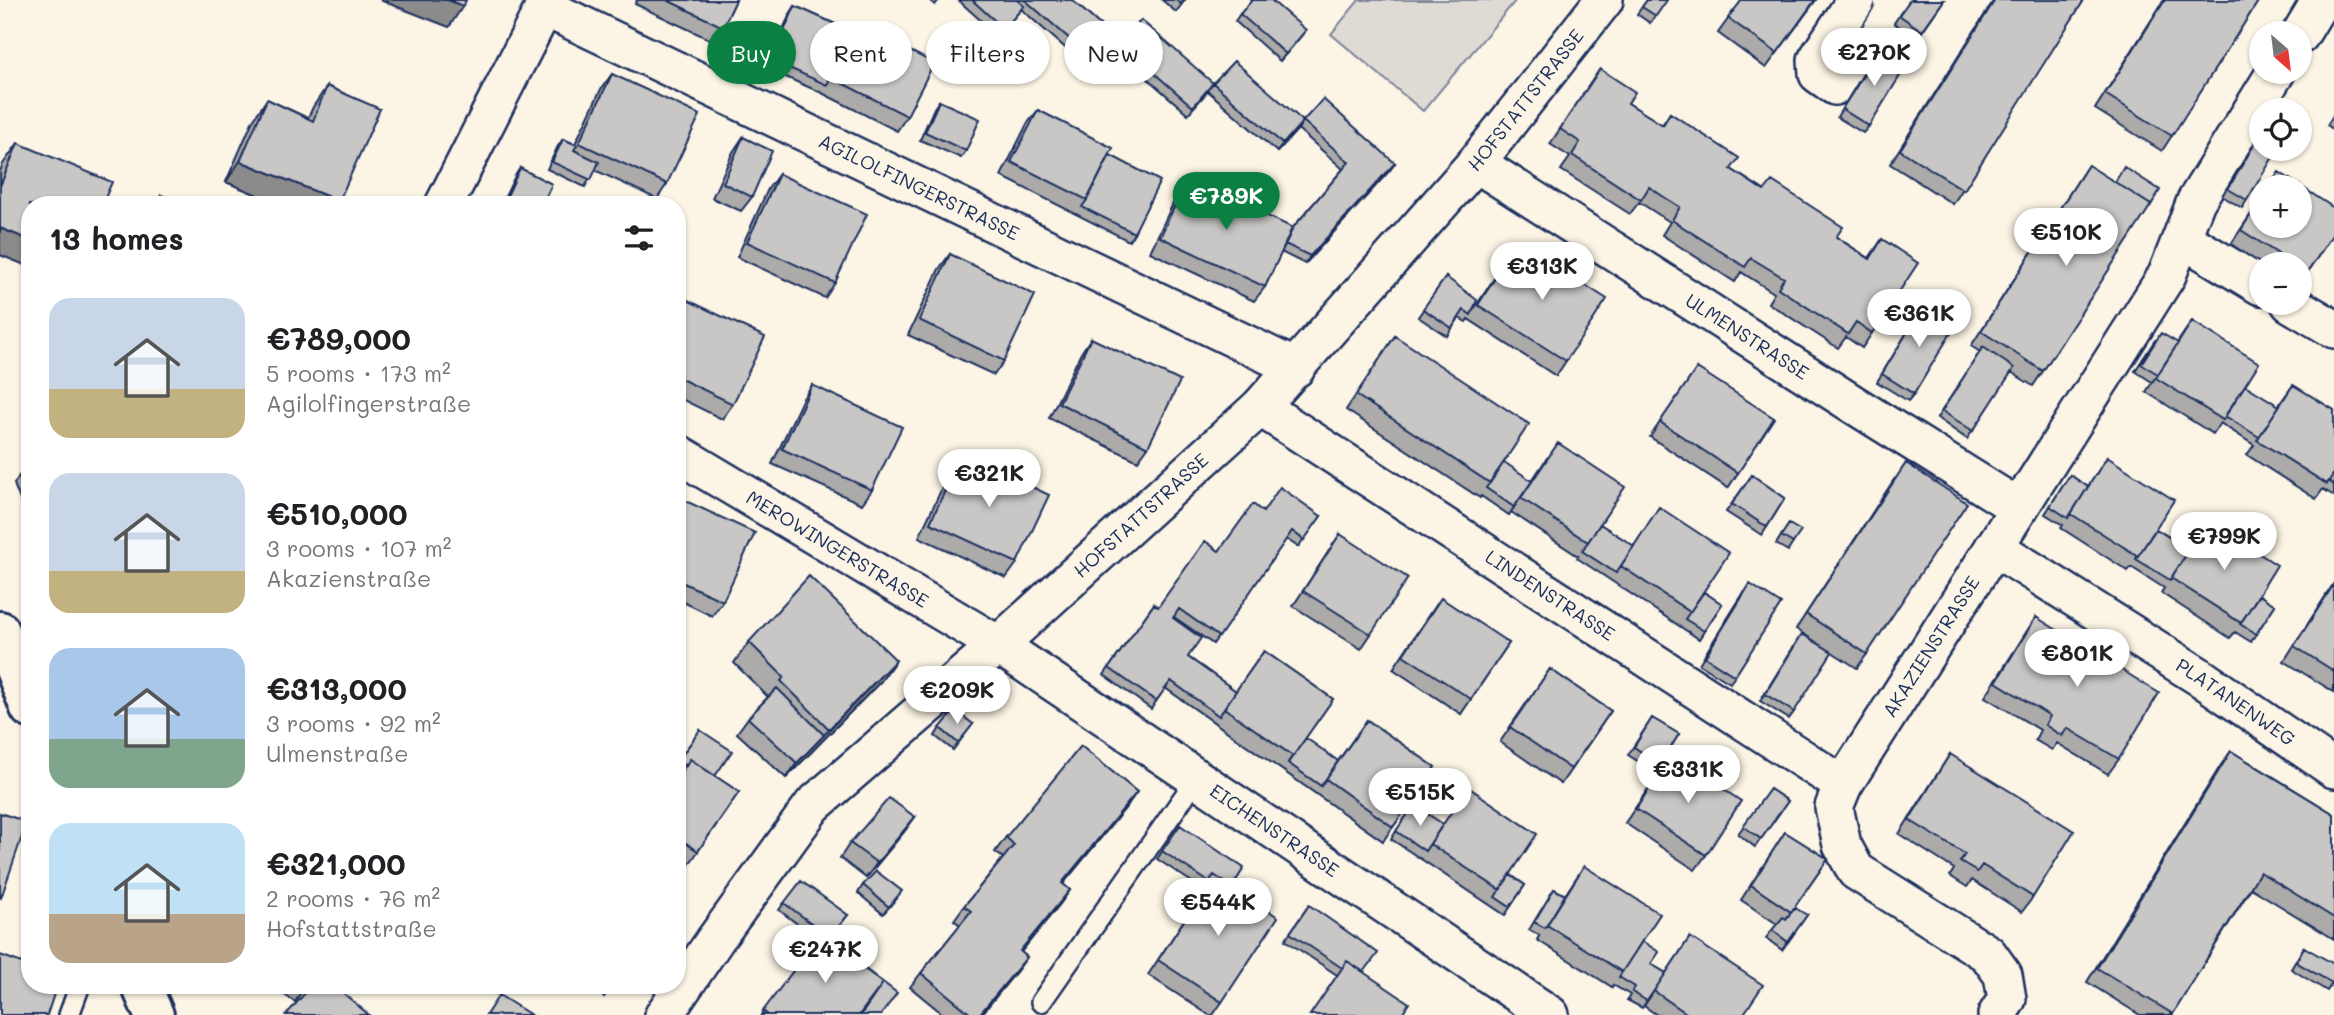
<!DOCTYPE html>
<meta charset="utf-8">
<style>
:root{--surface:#fff;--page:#f6f6f6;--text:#202124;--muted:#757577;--accent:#0b8043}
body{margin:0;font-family:Mali,sans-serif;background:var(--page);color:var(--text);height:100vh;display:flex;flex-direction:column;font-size:26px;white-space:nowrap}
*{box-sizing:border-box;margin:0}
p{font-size:23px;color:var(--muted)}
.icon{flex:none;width:38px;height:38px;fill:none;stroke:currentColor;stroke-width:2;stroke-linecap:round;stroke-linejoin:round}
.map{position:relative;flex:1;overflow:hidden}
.sheet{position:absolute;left:21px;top:196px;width:665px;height:798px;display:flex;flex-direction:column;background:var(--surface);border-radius:28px;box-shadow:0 2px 5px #0004}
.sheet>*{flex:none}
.hud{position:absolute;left:707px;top:21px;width:665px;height:63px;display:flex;gap:14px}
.needle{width:46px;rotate:152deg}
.fabs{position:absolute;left:2249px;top:21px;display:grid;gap:14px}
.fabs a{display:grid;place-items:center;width:63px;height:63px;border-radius:50%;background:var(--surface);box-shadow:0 2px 5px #0004;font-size:35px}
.price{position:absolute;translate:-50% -60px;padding:0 16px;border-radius:24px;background:#fff;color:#222;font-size:23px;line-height:46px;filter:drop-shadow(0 2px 4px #0008)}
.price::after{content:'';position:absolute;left:50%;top:42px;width:21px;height:16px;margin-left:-10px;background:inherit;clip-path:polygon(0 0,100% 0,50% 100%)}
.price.on{background:var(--accent);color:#fff}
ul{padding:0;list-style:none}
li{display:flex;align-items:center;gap:21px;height:175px;padding:0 28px}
li span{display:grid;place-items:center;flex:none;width:196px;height:140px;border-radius:21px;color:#555}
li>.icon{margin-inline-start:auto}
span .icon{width:84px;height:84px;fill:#fffc;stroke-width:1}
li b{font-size:30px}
h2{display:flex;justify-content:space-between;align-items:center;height:84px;padding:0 28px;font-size:30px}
.tag{padding:0 24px;border-radius:32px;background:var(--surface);box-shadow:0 2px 5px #0004;font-size:24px;line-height:63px}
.tag.on{background:var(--accent);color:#fff}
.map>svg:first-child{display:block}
.park{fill:#dfdbd4;stroke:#7d8599;stroke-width:2}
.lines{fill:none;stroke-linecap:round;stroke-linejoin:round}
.service-casing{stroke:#1b2f5e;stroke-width:24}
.minor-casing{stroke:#1b2f5e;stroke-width:42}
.tertiary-casing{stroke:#1b2f5e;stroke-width:44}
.service{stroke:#fcf5e5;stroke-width:19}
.minor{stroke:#fcf5e5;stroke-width:37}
.tertiary{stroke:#fcf5e5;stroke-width:38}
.wall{fill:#acabaa;stroke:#1b2f5e;stroke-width:2}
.shaded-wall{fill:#8c8b8b;stroke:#1b2f5e;stroke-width:2}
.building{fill:#c8c7c6;stroke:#1b2f5e;stroke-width:2}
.labels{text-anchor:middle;stroke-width:5;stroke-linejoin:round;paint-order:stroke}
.street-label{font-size:19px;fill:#1b2f5e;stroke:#fcf5e5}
</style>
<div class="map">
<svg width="2334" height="1015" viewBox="0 0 2334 1015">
<rect width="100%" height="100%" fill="#fcf5e5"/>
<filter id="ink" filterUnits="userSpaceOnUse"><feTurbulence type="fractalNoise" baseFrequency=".0143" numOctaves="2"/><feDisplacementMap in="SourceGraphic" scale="14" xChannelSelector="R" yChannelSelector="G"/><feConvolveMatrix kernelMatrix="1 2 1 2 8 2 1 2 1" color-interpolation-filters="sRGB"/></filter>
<g filter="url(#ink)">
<path class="park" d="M1359 0H1516L1423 111 1331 34Z"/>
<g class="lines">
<defs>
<path id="service" d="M1041 1002 1197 778
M69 1015 80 985"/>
<g id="minor">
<path d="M1856 0 1817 60 1818 74 1835 86 1854 76 1895 10 1893 0"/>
<path id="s1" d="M544 7 1296 368"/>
<path d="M2300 35 2321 0"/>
<path id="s2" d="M1476 163 1856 406 2019 508"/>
<path d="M444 205 548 0"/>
<path d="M2183 239 2261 286"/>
<path d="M2290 303 2334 329"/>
<path id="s3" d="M1260 407 1843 785"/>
<path id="s4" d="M677 453 998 645 1550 1015"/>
<path id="s5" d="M1994 547 2200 677 2334 769"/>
<path id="s6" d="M664 1015 715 940 813 805 998 645 1260 407 1476 163 1604 0"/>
<path id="s7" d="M1997 1015 2007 999 2003 975 1988 954 1856 871 1842 845 1834 807 1843 785 2167 275 2196 201 2276 72"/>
</g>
<path id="tertiary" d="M0 631 30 708
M141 985 154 1015"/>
</defs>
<use href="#service" class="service-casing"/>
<use href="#minor" class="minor-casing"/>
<use href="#tertiary" class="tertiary-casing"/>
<use href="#service" class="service"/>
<use href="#minor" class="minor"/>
<use href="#tertiary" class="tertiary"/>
</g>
<path class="wall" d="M637 0H736L723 27 713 41 635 4Z
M930 0H939L935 5Z
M958 0H1072L1121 44 1213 83 1298 129 1277 152 1208 91 1188 114 1116 51 1095 74 1021 9 998 36Z
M1162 0H1185L1176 12Z
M1647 0H1666L1650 23 1637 14Z
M1742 0H1816L1766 68 1718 33Z
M1910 0H1944L1917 39 1894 23Z
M1994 0H2084L1953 204 1890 164Z
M2164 0H2259L2162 151 2095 109Z
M795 6 851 31 856 24 907 116 897 131 822 93 765 68 790 14Z
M1240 14 1306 30 1280 61 1235 21Z
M1874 56 1869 126 1863 133 1837 117Z
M1600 69 1628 103 1662 125 1670 113 1731 169 1869 258 1882 239 1872 333 1862 348 1846 337 1838 348 1768 303 1774 293 1741 272 1735 282 1662 235 1670 222 1639 202 1630 214 1561 170 1570 157 1550 144Z
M612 74 667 184 657 199 595 170 585 187 547 169 558 146 563 139 575 144 601 89Z
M327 86 337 205H282L226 182 253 120 267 99 308 118 313 107Z
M939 101 966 151 961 158 920 140 934 108Z
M1038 110 1110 155 1134 233 1129 241 1001 176 1027 124Z
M2334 114V130L2327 125Z
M1303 121 1395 163 1390 170 1305 264 1281 252 1265 287 1254 301 1150 252 1178 193 1188 178 1291 230 1343 169 1298 129Z
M2261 132V149L2247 200 2242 208 2222 196Z
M743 137 752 197 741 211 712 198 733 152Z
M18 143 0 255V171L3 164Z
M2088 165 2043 371 2033 386 2011 372 1967 439 1937 418 1980 352 1971 346Z
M520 168 542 205H501L515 176Z
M779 174 835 283 825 298 737 257 768 189Z
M2261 199 2334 232 2300 284V264H2261L2231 244Z
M1518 242 1566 361 1556 376 1468 319 1466 322 1459 318 1447 336 1418 317 1446 277 1472 312Z
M950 254 1004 361 994 375 908 335 939 269Z
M677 295 733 404 722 419 677 397Z
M1925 303 1914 394 1908 401 1877 382Z
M2192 321 2245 386 2278 406 2293 385 2334 410V496L2323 489 2316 499 2247 455 2254 445 2220 423 2213 434 2146 392 2155 378 2152 382 2135 371 2155 340 2177 343Z
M1395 336 1504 462 1514 507 1509 515 1481 496 1480 498 1346 410Z
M1091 338 1148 447 1138 461 1049 418 1081 353Z
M1697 368 1738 473 1728 488 1650 437Z
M812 385 872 490 862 504 772 464 802 400Z
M962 454 1017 563 1006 578 919 537 951 469Z
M2107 457 2156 529 2189 549 2208 521 2259 595 2275 605 2251 642 2235 632 2230 638 2161 593 2164 588 2131 567 2128 571 2061 528 2063 525 2045 514 2070 475 2088 487Z
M1547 458 1600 524 1722 604 1699 639 1577 558 1579 554 1578 556 1511 512Z
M1752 475 1785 498 1762 535 1726 512Z
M19 476 30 477V526L14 484Z
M1895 478 1867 654 1857 668 1796 629Z
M677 497 723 601 712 616 677 599Z
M1263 512 1321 516 1298 547 1286 539 1213 644 1174 617 1173 618 1188 657 1236 691 1264 651 1333 699 1289 761H1338L1367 720 1435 767 1383 841 1165 688 1151 709 1104 675 1154 604 1158 607Z
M1789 524 1793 543 1788 551 1776 544Z
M1340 534 1371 634 1361 649 1293 606Z
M2334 583V692L2284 661Z
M1744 592 1735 676 1730 683 1699 664Z
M1430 613 1509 643 1461 714 1393 669Z
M2036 617 2119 759 2108 774 2057 743 2052 750 2035 740 2040 730 1985 697Z
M1797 641 1794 712 1789 719 1760 701Z
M749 642 881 681 786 778 737 733 748 718 768 697 734 663Z
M1550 669 1611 711 1561 784 1500 742Z
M1652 718 1679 734 1655 772 1628 755Z
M973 724 953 750 935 736 940 728Z
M700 730 715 776 739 792 688 866 677 859V778L680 774 677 772V762Z
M2231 751 2334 814V939L2251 888 2172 1015H2140L2087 982 2221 765Z
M1950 754 2033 897 2022 912 1972 880 1967 887 1950 876 1954 869 1899 834Z
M1671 755 1706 855 1695 870 1625 823Z
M1770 789 1788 801 1755 847 1738 834Z
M1414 805 1525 885 1505 915 1391 839Z
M1127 806 1063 884 1070 890 1060 904 1021 952 1027 957 1016 972 981 1015H944L910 987 921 973 960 925 954 920 964 906 1003 858 995 852 1006 837Z
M915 817 904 832 866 878 840 858 850 843Z
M1180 825 1232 887 1222 1002 1213 1015H1209L1148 975 1204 890 1157 859Z
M1785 832 1828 859 1786 919 1807 915 1782 950 1766 938 1777 924 1741 900Z
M1584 866 1642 941 1651 964 1666 973 1642 1008 1627 1000 1630 995 1613 985 1612 987 1537 940 1540 934 1539 935 1529 930 1554 889 1565 895Z
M863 885 897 898 883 914 858 893Z
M784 903 848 915 828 941 881 1015H761L817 939 779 910Z
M1309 905 1364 972 1337 975 1285 940Z
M1690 937 1743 1015H1657L1644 1006Z
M2304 947 2334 980 2327 991 2291 969Z
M270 985H306L295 1002Z
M542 985H551L548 990Z
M587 985H612L604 997Z"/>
<path class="shaded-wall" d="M380 0H448L463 6 449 27Z
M1121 44 1116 51 1095 74 1101 66Z
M1303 121 1298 129 1277 152 1283 144Z
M240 161 339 201 337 205H282L226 182Z
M1395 163 1390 170 1305 264 1310 256Z
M0 228 30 240V267L0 255Z
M896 660 881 681 786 778 797 763Z
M1137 792 1127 806 1051 898 1062 883Z
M915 817 904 832 866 878 877 863Z
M1070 890 1060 904 1009 966 1020 951Z
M1027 957 1016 972 981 1015H979Z"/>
<path class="building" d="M448 0H466L463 6Z
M667 0H736L723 27Z
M972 0H1017L1024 6 1004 29Z
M1025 0H1072L1121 44 1101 66Z
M1176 0H1184L1181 4Z
M1252 0H1271L1306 30 1286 54 1240 14Z
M1647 0H1667L1656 16 1642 7Z
M1742 0H1815L1777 53 1728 18Z
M1910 0H1944L1922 31 1899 15Z
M1995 0H2084L1964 190 1900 150Z
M2165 0H2259L2172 136 2105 94Z
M795 6 851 31 827 85 771 60Z
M1141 20 1213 83 1193 107 1121 44Z
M856 24 934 63 907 116 832 78Z
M1880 49 1906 66 1869 126 1842 109Z
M1234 61 1303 121 1283 144 1213 83Z
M1600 69 1635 92 1628 103 1663 125 1670 113 1739 158 1731 169 1764 191 1772 181 1843 227 1836 237 1870 259 1882 239 1918 263 1872 333 1856 322 1848 334 1778 288 1784 278 1751 258 1745 267 1672 220 1680 207 1664 197 1649 187 1641 200 1572 155 1580 142 1560 129Z
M612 74 700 115 667 184 579 143Z
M327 86 380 109 339 201 240 161 267 99 313 121Z
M1323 99 1395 163 1310 256 1285 244 1291 230 1349 162 1303 121Z
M939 101 980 119 966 151 925 132Z
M1038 110 1113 148 1087 200 1011 162Z
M2261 133V149H2278L2247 200 2228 189Z
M743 137 772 151 752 197 723 183Z
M563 139 577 145 574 150 599 162 591 180 552 162Z
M18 143 112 182 102 205H30V240L0 228V186Z
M1110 155 1160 181 1134 233 1082 207 1087 200Z
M2088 165 2151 205 2043 371 1981 331Z
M2124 167 2160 190 2151 205 2115 182Z
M520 168 552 184 542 205H520L506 198Z
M2279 172 2334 208V232L2307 273 2300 268V264H2294L2241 230 2261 199V226H2300V187H2269Z
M779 174 867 214 835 283 747 242Z
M1188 178 1293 228 1265 287 1160 237Z
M161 195 182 205H156Z
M357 198 372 205H354Z
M1518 242 1607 299 1566 361 1478 305Z
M950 254 1035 295 1004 361 919 320Z
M1446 277 1477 300 1471 315 1464 310 1452 328 1423 309Z
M677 295 765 337 733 404 677 377Z
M1925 303 1957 323 1914 394 1882 374Z
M2192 321 2259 363 2223 420 2156 378Z
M2161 333 2178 343 2158 374 2141 364Z
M1395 336 1529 424 1490 483 1356 395Z
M1091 338 1180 381 1148 447 1059 403Z
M1983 347 2014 368 1973 431 1942 411Z
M1697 368 1774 418 1738 473 1660 422Z
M812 385 902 427 872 490 782 449Z
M2245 385 2279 406 2259 437 2225 416Z
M2293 385 2334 410V473L2327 484 2257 440Z
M1558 443 1625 487 1588 542 1521 498Z
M962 454 1049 495 1017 563 930 523Z
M2107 457 2174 500 2138 556 2071 514Z
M1504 462 1532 481 1514 507 1486 488Z
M1906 463 1967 503 1867 654 1806 614Z
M2334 473V485L2329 481Z
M1752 475 1785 498 1767 527 1732 504Z
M2070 475 2088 487 2068 518 2050 506Z
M19 476 30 477V504Z
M1280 487 1321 516 1304 540 1292 531 1219 637 1179 609 1173 618 1201 638 1188 657 1236 691 1219 716 1171 681 1156 701 1109 668 1154 604 1158 607 1205 541 1219 551 1253 504 1263 512Z
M677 497 755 533 723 601 677 580Z
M1659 507 1729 553 1690 612 1621 566Z
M2208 521 2277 565 2241 623 2171 578Z
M1600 524 1634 546 1616 573 1582 551Z
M1789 524 1801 531 1793 543 1781 536Z
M2156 529 2189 550 2170 580 2136 559Z
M1340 534 1408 578 1371 634 1303 591Z
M809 576 896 660 829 729 781 681 784 677 749 642Z
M1750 584 1781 604 1735 676 1705 657Z
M2334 584V671L2294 646Z
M1704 592 1722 604 1704 631 1685 619Z
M2259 595 2275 605 2256 634 2240 624Z
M1441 598 1509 643 1471 699 1403 655Z
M2036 617 2159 693 2119 759 2067 728 2062 736 2045 725 2050 716 1996 682Z
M1802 634 1832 652 1794 712 1765 694Z
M1264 651 1333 699 1293 756 1224 708Z
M1550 669 1611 711 1571 769 1510 727Z
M777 688 824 735 797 763 748 718Z
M955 710 973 724 958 743 940 728Z
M1652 718 1679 734 1660 764 1634 747Z
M1367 720 1435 767 1393 827 1326 779Z
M700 730 732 751 715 776 690 759 686 766 678 761Z
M1306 738 1338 761 1321 786 1288 763Z
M1081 746 1137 792 1062 883 1070 890 1020 951 1027 957 979 1015H972L921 973 971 911 964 906 1014 845 1006 837Z
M2231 751 2334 814V918L2260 872 2173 1014 2097 968Z
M1950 754 2074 831 2033 897 1982 865 1977 872 1960 862 1965 854 1909 820Z
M1671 755 1741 801 1706 855 1636 809Z
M690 759 739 792 698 851 677 837V778Z
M1468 787 1537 834 1500 890 1430 844Z
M1770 789 1788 801 1761 839 1743 826Z
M889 798 915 817 877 863 850 843Z
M1414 805 1443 824 1425 851 1396 831Z
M0 813 27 822 1 898 0 897Z
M1180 825 1244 868 1232 887 1214 875 1209 882 1162 851Z
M1785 832 1828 859 1791 912 1751 885Z
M1584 866 1660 914 1622 972 1547 925Z
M876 871 902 891 889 907 863 885Z
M1214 875 1278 917 1222 1002 1158 960Z
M1510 875 1525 885 1510 907 1495 897Z
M801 881 848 915 830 937 784 903Z
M1554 889 1565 895 1545 928 1534 922Z
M1309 905 1378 953 1364 972 1347 961 1342 968 1290 933Z
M1795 908 1807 915 1788 942 1772 930 1783 917 1786 919Z
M820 935 883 983 859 1015H768L763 1011Z
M1690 937 1763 985 1743 1015H1689L1654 991Z
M1642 941 1659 952 1651 964 1666 973 1647 1001 1632 992 1635 987 1619 977Z
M2304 947 2334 964V980L2332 983 2296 962Z
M0 955 30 966V985H57L47 1015H0Z
M1347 961 1409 1003 1401 1015H1310Z
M856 962 897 993 881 1015H861L883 983Z
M286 985H306L300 994Z
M312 985H334L369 1015H286Z
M499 995 531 1015H486Z"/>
</g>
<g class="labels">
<g class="street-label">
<text dy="7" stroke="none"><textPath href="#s6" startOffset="1262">HOFSTATTSTRASSE</textPath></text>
<text dy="7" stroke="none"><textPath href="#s1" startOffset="416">AGILOLFINGERSTRASSE</textPath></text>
<text dy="7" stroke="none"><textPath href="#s2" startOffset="322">ULMENSTRASSE</textPath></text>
<text dy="7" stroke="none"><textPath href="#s6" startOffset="695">HOFSTATTSTRASSE</textPath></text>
<text dy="7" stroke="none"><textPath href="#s4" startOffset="187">MEROWINGERSTRASSE</textPath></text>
<text dy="7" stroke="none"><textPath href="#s3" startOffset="346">LINDENSTRASSE</textPath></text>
<text dy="7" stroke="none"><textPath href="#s7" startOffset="481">AKAZIENSTRASSE</textPath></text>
<text dy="7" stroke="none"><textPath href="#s5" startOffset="287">PLATANENWEG</textPath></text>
<text dy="7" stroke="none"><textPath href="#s4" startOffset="707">EICHENSTRASSE</textPath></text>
</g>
</g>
</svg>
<div class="fabs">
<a><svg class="needle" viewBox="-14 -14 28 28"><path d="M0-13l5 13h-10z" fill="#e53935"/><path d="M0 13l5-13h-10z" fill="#757577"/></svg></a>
<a><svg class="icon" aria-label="locate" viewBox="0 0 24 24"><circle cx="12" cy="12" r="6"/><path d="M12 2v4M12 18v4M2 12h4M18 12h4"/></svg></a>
<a>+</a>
<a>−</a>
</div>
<b class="price" style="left:1874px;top:88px">€270K</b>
<b class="price on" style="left:1226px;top:232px">€789K</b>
<b class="price" style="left:2066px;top:268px">€510K</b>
<b class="price" style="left:1542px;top:302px">€313K</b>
<b class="price" style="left:1919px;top:349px">€361K</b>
<b class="price" style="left:989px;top:509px">€321K</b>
<b class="price" style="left:2224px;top:572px">€799K</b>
<b class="price" style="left:2077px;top:689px">€801K</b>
<b class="price" style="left:957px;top:726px">€209K</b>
<b class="price" style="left:1688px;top:805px">€331K</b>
<b class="price" style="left:1420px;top:828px">€515K</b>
<b class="price" style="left:1218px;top:938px">€544K</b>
<b class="price" style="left:825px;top:985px">€247K</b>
<div class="hud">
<a class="tag on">Buy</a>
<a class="tag">Rent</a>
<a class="tag">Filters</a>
<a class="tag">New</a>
</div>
<section class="sheet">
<h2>13 homes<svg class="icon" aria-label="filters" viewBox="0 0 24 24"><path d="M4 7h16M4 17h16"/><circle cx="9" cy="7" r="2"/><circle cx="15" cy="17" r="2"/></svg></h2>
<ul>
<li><span style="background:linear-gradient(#c9d6e8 65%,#c2b280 0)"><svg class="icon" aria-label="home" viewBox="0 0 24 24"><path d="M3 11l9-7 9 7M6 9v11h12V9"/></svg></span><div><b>€789,000</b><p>5 rooms · 173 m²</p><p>Agilolfingerstraße</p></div></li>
<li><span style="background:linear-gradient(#c9d6e8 70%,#c2b280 0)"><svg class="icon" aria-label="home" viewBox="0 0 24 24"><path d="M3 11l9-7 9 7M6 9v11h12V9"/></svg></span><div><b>€510,000</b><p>3 rooms · 107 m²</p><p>Akazienstraße</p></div></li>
<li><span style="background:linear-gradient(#a9c7e8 65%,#7fa58c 0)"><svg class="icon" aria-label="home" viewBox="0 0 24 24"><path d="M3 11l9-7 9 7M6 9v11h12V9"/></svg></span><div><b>€313,000</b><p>3 rooms · 92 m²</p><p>Ulmenstraße</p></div></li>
<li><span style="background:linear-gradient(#bfe0f5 65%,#b9a48a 0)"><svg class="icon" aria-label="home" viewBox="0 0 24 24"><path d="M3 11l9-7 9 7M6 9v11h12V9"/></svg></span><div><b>€321,000</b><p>2 rooms · 76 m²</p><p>Hofstattstraße</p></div></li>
</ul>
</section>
</div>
